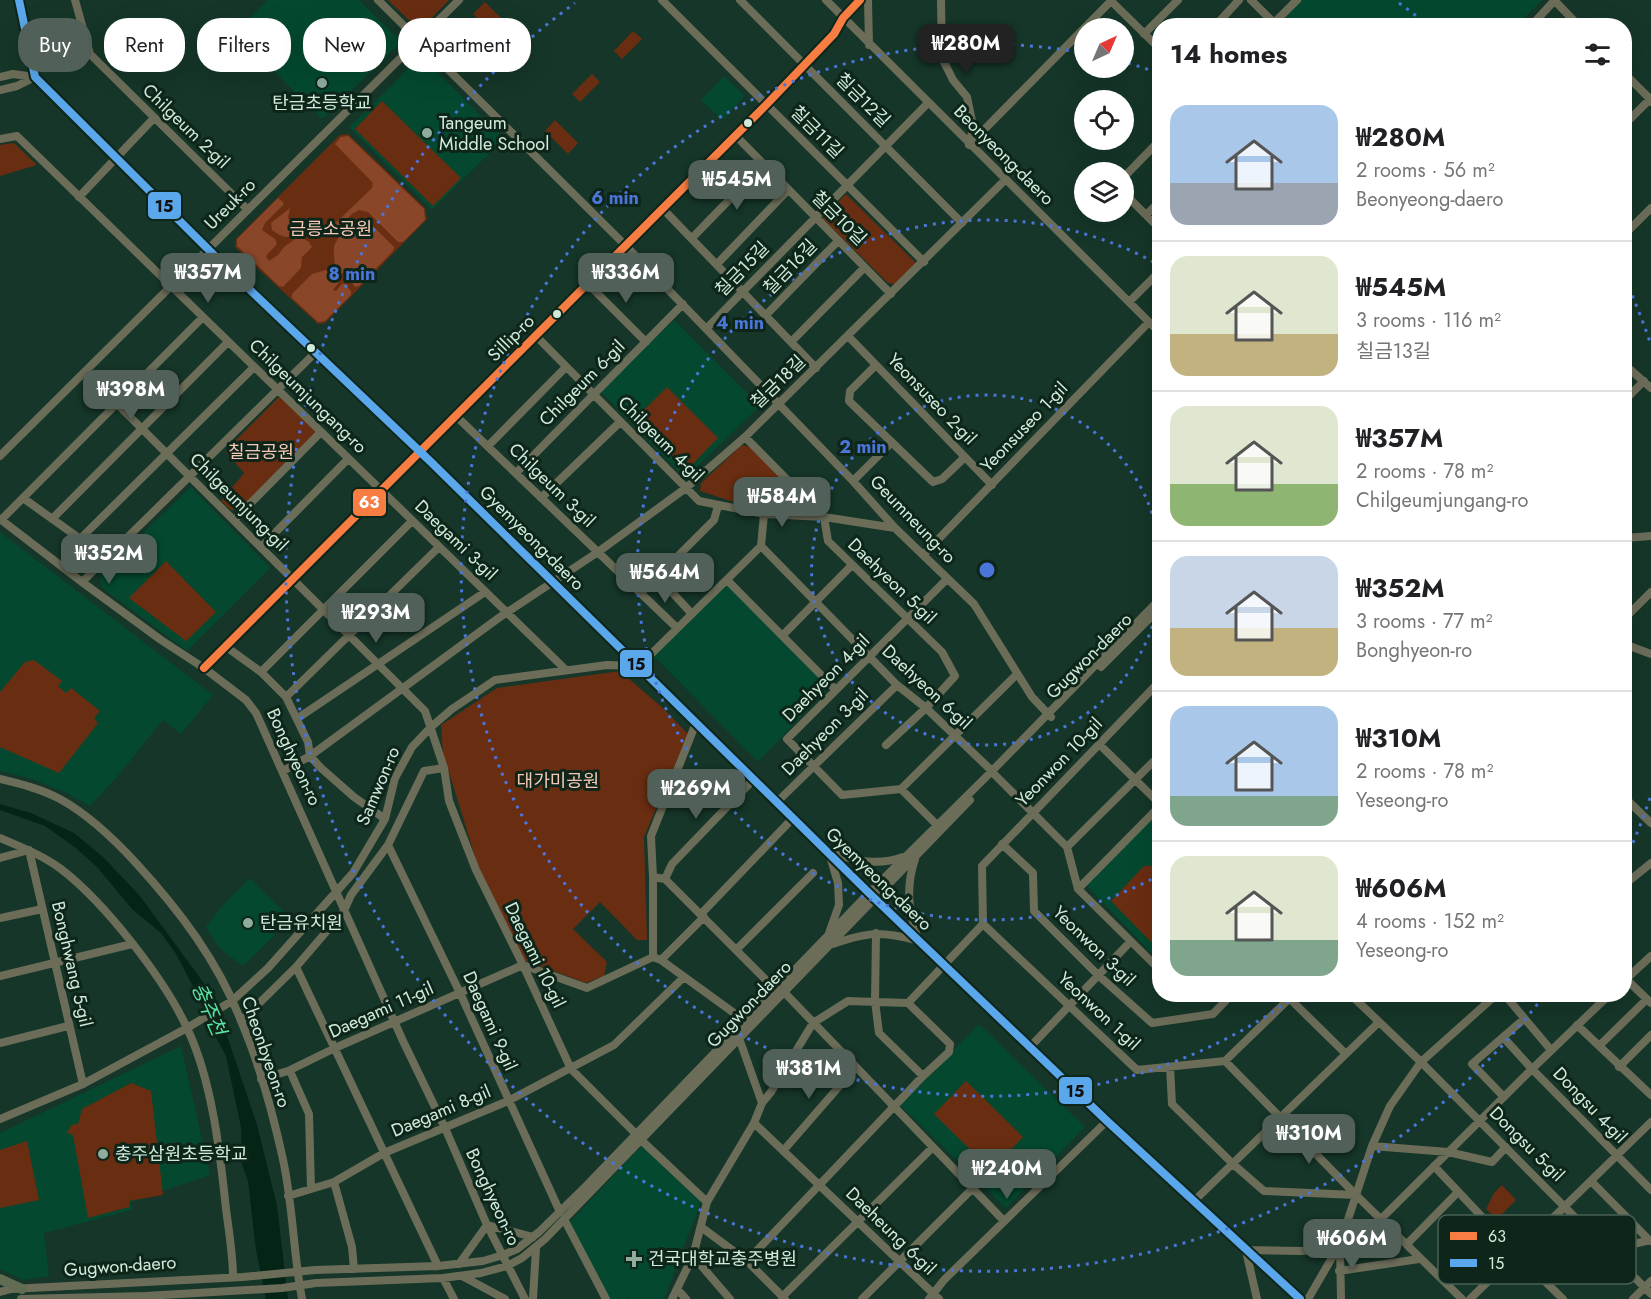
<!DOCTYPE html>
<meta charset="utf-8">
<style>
:root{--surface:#fff;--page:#f6f6f6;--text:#202124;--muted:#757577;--line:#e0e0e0;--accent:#52605a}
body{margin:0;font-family:Jost,"Noto Sans KR",sans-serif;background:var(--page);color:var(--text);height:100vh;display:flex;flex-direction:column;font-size:22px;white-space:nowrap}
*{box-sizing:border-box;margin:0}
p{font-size:20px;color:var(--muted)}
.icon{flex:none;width:33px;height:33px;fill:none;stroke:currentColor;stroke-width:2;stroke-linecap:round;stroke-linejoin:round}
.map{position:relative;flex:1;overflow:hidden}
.details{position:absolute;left:1152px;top:18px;width:480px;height:984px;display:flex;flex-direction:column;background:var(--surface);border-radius:24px;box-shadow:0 6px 24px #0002}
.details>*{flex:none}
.guide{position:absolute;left:18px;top:18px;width:570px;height:54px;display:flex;gap:12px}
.needle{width:39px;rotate:44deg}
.tools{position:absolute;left:1074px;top:18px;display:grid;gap:12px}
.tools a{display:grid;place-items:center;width:60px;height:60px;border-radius:50%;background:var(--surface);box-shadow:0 6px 24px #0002;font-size:30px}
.price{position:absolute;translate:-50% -51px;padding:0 14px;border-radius:12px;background:var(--accent);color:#fff;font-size:20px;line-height:39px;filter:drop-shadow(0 2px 3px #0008)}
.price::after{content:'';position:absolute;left:50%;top:36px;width:18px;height:14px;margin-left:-9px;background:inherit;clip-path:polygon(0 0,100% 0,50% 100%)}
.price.current{background:#222;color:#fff}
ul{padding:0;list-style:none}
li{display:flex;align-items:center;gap:18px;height:150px;padding:0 18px}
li+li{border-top:2px solid var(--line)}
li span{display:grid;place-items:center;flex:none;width:168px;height:120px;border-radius:18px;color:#555}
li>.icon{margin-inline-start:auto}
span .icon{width:72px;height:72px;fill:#fffc;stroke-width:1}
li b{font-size:26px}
h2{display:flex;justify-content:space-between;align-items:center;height:72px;padding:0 18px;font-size:26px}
.pill{padding:0 21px;border-radius:24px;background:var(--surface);box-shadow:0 6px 24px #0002;font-size:21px;line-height:54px}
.pill.current{background:var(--accent);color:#fff}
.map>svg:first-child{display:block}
.built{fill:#04492f}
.green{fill:#692d11}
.forest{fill:#894628}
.water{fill:#042516}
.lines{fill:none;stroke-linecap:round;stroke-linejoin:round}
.minor{stroke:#6c6d59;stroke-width:8}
.major{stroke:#626c53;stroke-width:10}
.bus-1-casing{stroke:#0e251a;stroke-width:12}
.bus-2-casing{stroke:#0e251a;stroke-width:12}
.bus-1{stroke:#f77d43;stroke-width:8}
.bus-2{stroke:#5aa8eb;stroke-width:8}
.ring{fill:none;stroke:#4a75d9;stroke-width:3;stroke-dasharray:3 6}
.poi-dot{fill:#8fac9d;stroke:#0e251a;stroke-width:2}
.bus-dot{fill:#d0ebdc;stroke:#0e251a;stroke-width:2}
.labels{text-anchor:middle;stroke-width:6;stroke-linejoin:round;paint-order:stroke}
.street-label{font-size:18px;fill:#d0ebdc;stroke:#0e251a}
.poi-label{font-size:18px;fill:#d0ebdc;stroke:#0e251a;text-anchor:start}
.park-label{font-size:18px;fill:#f8c8b7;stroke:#0e251a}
.water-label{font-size:20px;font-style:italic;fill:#5ae4a6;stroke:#0e251a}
.key{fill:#0e251a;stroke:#486054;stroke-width:1.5}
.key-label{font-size:16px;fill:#d0ebdc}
.centre{fill:#4a75d9;stroke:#0e251a;stroke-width:3}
.ring-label{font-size:18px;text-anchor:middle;font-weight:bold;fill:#4a75d9;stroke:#0e251a;stroke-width:6;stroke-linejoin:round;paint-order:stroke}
.line-badge{stroke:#0e251a;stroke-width:2}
.badge-label{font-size:16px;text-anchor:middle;font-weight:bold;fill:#fff}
.pale-badge-label{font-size:16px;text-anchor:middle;font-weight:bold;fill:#111}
</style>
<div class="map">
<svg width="1651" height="1299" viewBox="0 0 1651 1299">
<rect width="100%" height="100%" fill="#153628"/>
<path class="built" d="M268 0H359L397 37V46L322 119 235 32Z
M1301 0H1542L1517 25 1289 26 1286 23 1287 14Z
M421 56 504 139 432 210 349 127Z
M724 76 745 96 722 120 701 100Z
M674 320 760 406 685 478 599 390Z
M191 487 270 568 187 651 101 587 100 575Z
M0 532 213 695 181 734 163 720 117 777 90 806 65 792 29 778 0 771Z
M727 582 830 686 758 762 653 655Z
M1155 816 1159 820V961L1086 885Z
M250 878 291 919 243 966 220 949 206 927 223 905Z
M979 1024 1085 1127 1006 1208 900 1105Z
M181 1046 210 1175 131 1202 132 1210 44 1233 49 1276 23 1280 0 1269V1133Z
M642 1145 701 1202 664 1299H631L628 1297 626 1299H610L570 1222Z"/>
<path class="green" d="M388 0H449L426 24 414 25Z
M485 2 504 21 493 33 473 14Z
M633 31 642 39 622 59 614 51Z
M592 74 600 82 580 102 572 94Z
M382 101 461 178 433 206 355 129Z
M555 120 578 143 568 154 545 131Z
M348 134 425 208 427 219 325 323 318 324 235 247 236 239 340 135Z
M14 143 37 165 0 176V145Z
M846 194 916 263 895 284 888 283 822 218Z
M667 387 718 438 687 470 635 419Z
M280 396 317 433 240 510H231L221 501 244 473 225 451Z
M742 445 750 447 806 504 804 511 743 505 700 491 701 483Z
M166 561 216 612 186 641 129 598Z
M34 660 62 681 58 686 66 693 71 688 100 711 94 718 98 723 59 773 0 747V692L25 662Z
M620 671 664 709 688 734 644 837 647 940H637L600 902 573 929 607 962 604 976 586 983 524 960 477 863 443 753 441 725 497 688Z
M1144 866H1156L1159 870V934L1151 942 1111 901Z
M966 1081 1023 1137 991 1170 934 1114Z
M131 1083 151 1091 163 1195 129 1201V1207L88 1218 73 1135 67 1133 71 1125 78 1124 82 1109Z
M27 1141 39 1200 0 1208V1150Z
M1502 1185 1516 1200 1497 1219 1486 1209 1494 1193Z"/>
<path class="forest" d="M348 136 424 209 425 220 403 242H398L368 212 359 210 352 214 332 235H327L325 233 372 188 373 183 335 144 341 137Z
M278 198 284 203 283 205 265 223 262 230 275 239 277 244 266 256 269 261 278 255 284 247 295 239 301 237 309 242 312 247 302 257 301 268 283 287 279 286 237 246V239Z
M290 208 288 218 294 225 301 220 308 227 307 231C290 237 287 241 272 230L271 223Z
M363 220 369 222 394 247 393 251 359 286 355 287 349 279 357 275 358 269 346 274 340 272 335 267C335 261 333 253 334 247 336 237 354 221 363 220Z
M326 270 332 272 338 278 339 282 333 290 336 291 342 284H345L351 291V295L325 321 318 322 292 298V294L312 274Z"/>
<path class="water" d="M0 804 31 813 74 833 103 857 140 896 214 997 257 1125 277 1206 288 1299H266L256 1250 248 1181 242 1164 241 1127 226 1056 211 1028 204 1007 176 954 161 933 132 909 98 868 76 848 45 826 0 810Z"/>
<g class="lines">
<path class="minor" d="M19 0 35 77 227 268 432 463 869 893 1107 1121 1300 1299
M75 0 90 54 248 210
M378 0 626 246 853 481 895 528 974 604 1032 697 1051 717
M662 0 924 262
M740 0 962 223
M826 0 1160 333
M868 0 869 45
M941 0 942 58 953 80 967 97 973 126 970 144
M1251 0 1277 26
M1554 0 1579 26
M1111 1 1160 49
M1272 25 1297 0
M1215 26 1239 0
M1531 26 1554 1
M1144 34 1178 0
M1624 73 1650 99 1651 102
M0 77 13 74 35 77
M0 90 17 86 35 77
M1624 125 1651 98
M736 136 891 294
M0 139 17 136 566 670
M969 145 1112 0
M1124 177 1160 140
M1124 193 1160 229
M79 197 154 118
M663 209 816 368
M1146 215 1160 201
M1624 235 1651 208
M692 238 763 165
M717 264 788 190
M588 284 646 342
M1129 302 1160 271
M766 315 838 241
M706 329 928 103
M536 336 699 501 764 514 824 517 895 528
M848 336 992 485
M792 341 864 268
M1624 364 1651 388
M876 365 850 391 849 401 933 482 942 479 965 457
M85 372 425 711 444 768 449 801 476 870 523 965 571 1069 636 1134
M1624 401 1644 381
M456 416 677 628
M745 437 824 517 828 541 942 652 955 676 926 708 886 745
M488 446 566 367
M0 456 459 0
M516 473 683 304
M853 481 891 443
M23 498 107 558
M541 498 620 422
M764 514 761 546 897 685 926 708 992 771
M0 519 82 582 161 640 204 668 246 700 256 713 403 1041 445 1128 487 1225 525 1299
M52 519 228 342
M1 520 203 317
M234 520 321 432
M1624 538 1651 536
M80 539 254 367
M261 547 348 459
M923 555 1149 322
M658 577 692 614
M947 579 787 739 842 795 901 789 1017 674
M727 580 836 690
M82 582 316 352
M641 593 714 520 718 506
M1624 619 1651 592
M783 635 852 565
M1624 644 1651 654
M225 646 261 672 286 697 308 742 310 756 321 768 354 797 385 819
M1101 667 1160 608
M204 668 766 105 834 34 843 18 860 0
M261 672 412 521
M286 697 439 547
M298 718 485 592
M696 723 651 836 653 877V957L661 960 745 1021
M1099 744 1160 804
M283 771 310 756 500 617 598 552 686 488 745 437 1005 180
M995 775 1067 847 1078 889 1160 970
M0 779C21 784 41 789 60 799 89 815 114 839 136 863 179 910 218 961 241 1021 259 1063 272 1110 282 1155 293 1202 293 1252 302 1299
M901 789 937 825
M1624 797 1651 823
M777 802 897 685
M0 838C21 847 42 855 61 869 104 902 164 978 187 1028 212 1080 220 1152 226 1209 229 1232 233 1255 233 1277
M1002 844 1033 873 1034 911 1098 975 1152 1023 1213 1014 1232 994
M388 845 460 993 560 1212
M1067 847 1160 755
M831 853C856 861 878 866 903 857
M0 858 29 850 83 1084
M915 859C905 889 909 911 918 940
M653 877 665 879 776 990
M665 879 672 864 753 780
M1624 885 1651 863
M1078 889 1160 806
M701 914 793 818
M0 918 42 909
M983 924 1137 1070 1225 1061 1294 994
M829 933 839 905 838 883 830 856
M876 933 875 1001 879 1033 923 1076
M833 944C868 932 880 931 916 940
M736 950 813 873
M661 960 704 917
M296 967 438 1266
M0 976 132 944
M1624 977 1651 1003
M1624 981 1651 956
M784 992 1004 1221
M1350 994 1421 1062 1651 1294
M1504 994 1551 1050
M1286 995 1346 1054
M908 1003 983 924 982 866 1160 681
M241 1021 296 967 344 911 351 895 388 845 424 771 444 768
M1577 1025 1651 1095
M1503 1037 1532 1069 1651 1190
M739 1038 762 1103
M0 1043 68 1026
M1599 1046 1647 999
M1030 1047 1130 942
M1225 1061 1356 1195 1462 1299
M1170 1067 1172 1104 1233 1164 1264 1191 1356 1195
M1619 1067 1651 1035
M290 1071 309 1114 311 1189
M261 1079 288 1071 335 1048 523 965 587 988 653 957
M1504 1097 1472 1064 1524 1019
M0 1119 83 1084 187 1028 232 1001 268 968 353 873 385 819 395 778 412 747 431 727 452 709 495 680 607 665 639 666 761 546
M754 1123 939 1299
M640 1139 707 1202
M1372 1146 1448 1152 1492 1162 1506 1147
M783 1151 856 1067
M1434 1166 1516 1253 1563 1299
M1591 1181 1650 1241
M334 1182 352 1247 354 1269
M288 1196 334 1182 384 1153 508 1101 614 1045 684 977
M1194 1201 1379 1022
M564 1219 606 1299
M1381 1219 1532 1069 1610 994
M701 1227 747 1261 785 1299
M1407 1244 1458 1192
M1340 1247 1341 1299
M1246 1250 1303 1251 1340 1244
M1608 1250 1651 1240
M1246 1251 1257 1299
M693 1256 730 1299
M747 1261 923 1076 949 1052 950 1044 908 1003
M459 1264 487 1225 533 1237
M1339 1271 1419 1259
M462 1276 505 1299
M443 1278 454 1299
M677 1289 686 1299
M0 1292 11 1289 243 1277 315 1270 438 1266 483 1261 503 1255 517 1249 539 1232 586 1186 869 893 992 771 1160 599
M782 1297 933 1147
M21 1299 145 1296 282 1288 316 1283 443 1278 481 1273 507 1266 522 1258 545 1239 970 800
M533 1299 536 1248
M672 1299 693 1256 707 1202 754 1123 762 1103 771 1092 813 1023 848 1001 908 1003
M862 1299 973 1188
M929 1299 944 1280 1107 1121
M1308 1299 1340 1244 1372 1146 1390 1106 1421 1062 1497 994
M1470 1299 1651 1122
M1633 1299 1651 1281"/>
<path class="major" d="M0 1279 22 1289"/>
<defs>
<path id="bus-1" d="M204 668 766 105 834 34 843 18 860 0"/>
<path id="bus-2" d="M19 0 35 77 227 268 432 463 869 893 1107 1121 1300 1299"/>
</defs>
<use href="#bus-1" class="bus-1-casing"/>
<use href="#bus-2" class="bus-2-casing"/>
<use href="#bus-1" class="bus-1"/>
<use href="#bus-2" class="bus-2"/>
</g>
<g class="ring">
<path d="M1159 600A175 175 0 1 1 1159 540"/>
<path d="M1159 875A350 350 0 1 1 1159 265"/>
<path d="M1296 996A526 526 0 1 1 1083 53M1128 63A526 526 0 0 1 1158 73"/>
<path d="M1650 798A701 701 0 0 1 1625 861M1543 997A701 701 0 1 1 575 3M1399 3A701 701 0 0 1 1428 25M1625 279A701 701 0 0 1 1650 342"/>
</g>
<g class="poi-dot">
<circle cx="322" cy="83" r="6"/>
<circle cx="427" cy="133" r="6"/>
<circle cx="248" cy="923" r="6"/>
<circle cx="103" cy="1154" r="6"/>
<path d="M631 1250h6v6h6v6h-6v6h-6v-6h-6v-6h6z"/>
</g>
<g class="bus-dot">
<circle cx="748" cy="123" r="5"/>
<circle cx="557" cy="314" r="5"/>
<circle cx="311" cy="348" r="5"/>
</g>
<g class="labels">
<g class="street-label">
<text transform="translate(863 100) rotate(45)" y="6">칠금12길</text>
<text transform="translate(186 126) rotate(44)" y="6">Chilgeum 2-gil</text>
<text transform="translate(817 132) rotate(45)" y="6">칠금11길</text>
<text transform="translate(1004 155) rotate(45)" y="6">Beonyeong-daero</text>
<text transform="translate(230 204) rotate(-45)" y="6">Ureuk-ro</text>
<text transform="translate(839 218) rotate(45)" y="6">칠금10길</text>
<text transform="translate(790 267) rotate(-46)" y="6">칠금16길</text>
<text transform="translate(742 269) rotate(-46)" y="6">칠금15길</text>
<text transform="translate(511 338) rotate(-45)" y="6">Sillip-ro</text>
<text transform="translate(778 382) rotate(-44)" y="6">칠금18길</text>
<text transform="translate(582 383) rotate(-45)" y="6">Chilgeum 6-gil</text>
<text transform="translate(308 396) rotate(44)" y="6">Chilgeumjungang-ro</text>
<text transform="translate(932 399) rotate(46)" y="6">Yeonsuseo 2-gil</text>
<text transform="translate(1024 427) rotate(-46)" y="6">Yeonsuseo 1-gil</text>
<text transform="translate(661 439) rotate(45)" y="6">Chilgeum 4-gil</text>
<text transform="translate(552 485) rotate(44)" y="6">Chilgeum 3-gil</text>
<text transform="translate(239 502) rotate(45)" y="6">Chilgeumjung-gil</text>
<text transform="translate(913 519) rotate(46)" y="6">Geumneung-ro</text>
<text transform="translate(532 538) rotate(45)" y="6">Gyemyeong-daero</text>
<text transform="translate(456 540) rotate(44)" y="6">Daegami 3-gil</text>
<text transform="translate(892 581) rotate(44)" y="6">Daehyeon 5-gil</text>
<text transform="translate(1089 656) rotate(-45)" y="6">Gugwon-daero</text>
<text transform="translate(826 678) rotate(-45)" y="6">Daehyeon 4-gil</text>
<text transform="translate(927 687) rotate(43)" y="6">Daehyeon 6-gil</text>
<text transform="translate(825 732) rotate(-45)" y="6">Daehyeon 3-gil</text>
<text transform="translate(294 757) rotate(65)" y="6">Bonghyeon-ro</text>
<text transform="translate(1059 762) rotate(-46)" y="6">Yeonwon 10-gil</text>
<text transform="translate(378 786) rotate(-67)" y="6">Samwon-ro</text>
<text transform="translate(879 879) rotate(44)" y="6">Gyemyeong-daero</text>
<text transform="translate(1094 946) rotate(44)" y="6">Yeonwon 3-gil</text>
<text transform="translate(535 955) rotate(64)" y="6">Daegami 10-gil</text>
<text transform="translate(72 964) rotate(77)" y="6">Bonghwang 5-gil</text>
<text transform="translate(749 1004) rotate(-46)" y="6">Gugwon-daero</text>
<text transform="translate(381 1010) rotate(-24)" y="6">Daegami 11-gil</text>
<text transform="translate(1099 1011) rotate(43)" y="6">Yeonwon 1-gil</text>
<text transform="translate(490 1021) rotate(66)" y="6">Daegami 9-gil</text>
<text transform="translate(266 1052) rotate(71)" y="6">Cheonbyeon-ro</text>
<text transform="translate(1590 1105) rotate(46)" y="6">Dongsu 4-gil</text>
<text transform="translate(441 1111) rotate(-23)" y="6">Daegami 8-gil</text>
<text transform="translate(1527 1144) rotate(45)" y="6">Dongsu 5-gil</text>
<text transform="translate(493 1197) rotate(65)" y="6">Bonghyeon-ro</text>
<text transform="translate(891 1231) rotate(44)" y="6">Daeheung 6-gil</text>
<text transform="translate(120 1266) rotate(-4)" y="6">Gugwon-daero</text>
</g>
<g class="poi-label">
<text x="322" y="109" text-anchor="middle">탄금초등학교</text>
<text x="439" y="129">Tangeum<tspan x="439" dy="21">Middle School</tspan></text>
<text x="260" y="929">탄금유치원</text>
<text x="115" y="1160">충주삼원초등학교</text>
<text x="648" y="1265">건국대학교충주병원</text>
</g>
<g class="park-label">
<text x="331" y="235">금릉소공원</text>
<text x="261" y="458">칠금공원</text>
<text x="558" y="787">대가미공원</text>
</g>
<g class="water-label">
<text transform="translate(209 1009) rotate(66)" y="7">충주천</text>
</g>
</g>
<rect x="1438" y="1215" width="198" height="69" rx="9" class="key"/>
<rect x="1450" y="1232" width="27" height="8" fill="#f77d43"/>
<rect x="1450" y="1259" width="27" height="8" fill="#5aa8eb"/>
<g class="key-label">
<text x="1488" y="1242">63</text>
<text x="1488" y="1269">15</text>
</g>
<circle cx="987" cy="570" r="9" class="centre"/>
<g class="ring-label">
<text x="615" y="204">6 min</text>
<text x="352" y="280">8 min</text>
<text x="740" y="329">4 min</text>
<text x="863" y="453">2 min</text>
</g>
<g class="line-badge">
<rect x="147" y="191" width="35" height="29" rx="6" fill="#5aa8eb"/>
<rect x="352" y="488" width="35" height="29" rx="6" fill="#f77d43"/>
<rect x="619" y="649" width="34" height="29" rx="6" fill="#5aa8eb"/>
<rect x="1058" y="1076" width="35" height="29" rx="6" fill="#5aa8eb"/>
</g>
<g class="badge-label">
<text x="369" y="508">63</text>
</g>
<g class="pale-badge-label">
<text x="164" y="212">15</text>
<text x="636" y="670">15</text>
<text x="1075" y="1097">15</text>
</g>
</svg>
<div class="tools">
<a><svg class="needle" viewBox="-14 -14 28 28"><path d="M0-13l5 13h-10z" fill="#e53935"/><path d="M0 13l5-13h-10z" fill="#757577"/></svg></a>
<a><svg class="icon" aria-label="locate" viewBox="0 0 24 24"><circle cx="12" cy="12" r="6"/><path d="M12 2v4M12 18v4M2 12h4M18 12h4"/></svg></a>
<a><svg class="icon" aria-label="layers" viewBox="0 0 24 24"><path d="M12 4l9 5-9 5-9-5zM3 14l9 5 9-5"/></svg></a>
</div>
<b class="price current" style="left:966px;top:75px">₩280M</b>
<b class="price" style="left:737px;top:211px">₩545M</b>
<b class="price" style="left:208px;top:304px">₩357M</b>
<b class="price" style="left:626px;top:304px">₩336M</b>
<b class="price" style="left:131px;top:421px">₩398M</b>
<b class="price" style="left:782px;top:528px">₩584M</b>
<b class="price" style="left:109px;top:585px">₩352M</b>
<b class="price" style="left:665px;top:604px">₩564M</b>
<b class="price" style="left:376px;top:644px">₩293M</b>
<b class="price" style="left:696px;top:820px">₩269M</b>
<b class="price" style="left:809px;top:1100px">₩381M</b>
<b class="price" style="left:1309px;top:1165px">₩310M</b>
<b class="price" style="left:1007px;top:1200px">₩240M</b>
<b class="price" style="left:1352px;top:1270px">₩606M</b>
<div class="guide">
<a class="pill current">Buy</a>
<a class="pill">Rent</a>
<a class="pill">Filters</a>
<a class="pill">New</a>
<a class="pill">Apartment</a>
</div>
<section class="details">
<h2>14 homes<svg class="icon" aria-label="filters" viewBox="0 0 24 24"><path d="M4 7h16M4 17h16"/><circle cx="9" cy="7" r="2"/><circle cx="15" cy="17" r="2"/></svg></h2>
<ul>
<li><span style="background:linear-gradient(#a9c7e8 65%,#9aa5b1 0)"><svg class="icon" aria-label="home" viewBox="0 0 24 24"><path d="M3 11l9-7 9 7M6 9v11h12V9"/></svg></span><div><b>₩280M</b><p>2 rooms · 56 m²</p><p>Beonyeong-daero</p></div></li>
<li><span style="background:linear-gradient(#dfe7d0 65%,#c2b280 0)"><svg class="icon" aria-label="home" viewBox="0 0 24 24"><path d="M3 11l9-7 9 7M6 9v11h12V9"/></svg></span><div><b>₩545M</b><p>3 rooms · 116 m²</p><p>칠금13길</p></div></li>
<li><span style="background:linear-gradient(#dfe7d0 65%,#8fb573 0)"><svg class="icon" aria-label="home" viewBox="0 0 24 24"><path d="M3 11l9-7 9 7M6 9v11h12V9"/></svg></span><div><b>₩357M</b><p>2 rooms · 78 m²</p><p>Chilgeumjungang-ro</p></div></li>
<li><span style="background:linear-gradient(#c9d6e8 60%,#c2b280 0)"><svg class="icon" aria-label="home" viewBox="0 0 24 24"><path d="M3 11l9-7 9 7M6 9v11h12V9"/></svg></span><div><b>₩352M</b><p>3 rooms · 77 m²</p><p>Bonghyeon-ro</p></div></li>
<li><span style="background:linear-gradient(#a9c7e8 75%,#7fa58c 0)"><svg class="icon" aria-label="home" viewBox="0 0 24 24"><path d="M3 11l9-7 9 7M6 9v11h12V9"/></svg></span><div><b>₩310M</b><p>2 rooms · 78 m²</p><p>Yeseong-ro</p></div></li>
<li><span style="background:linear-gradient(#dfe7d0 70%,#7fa58c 0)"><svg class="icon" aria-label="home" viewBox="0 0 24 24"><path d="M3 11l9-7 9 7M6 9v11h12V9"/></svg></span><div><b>₩606M</b><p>4 rooms · 152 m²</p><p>Yeseong-ro</p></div></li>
</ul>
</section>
</div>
